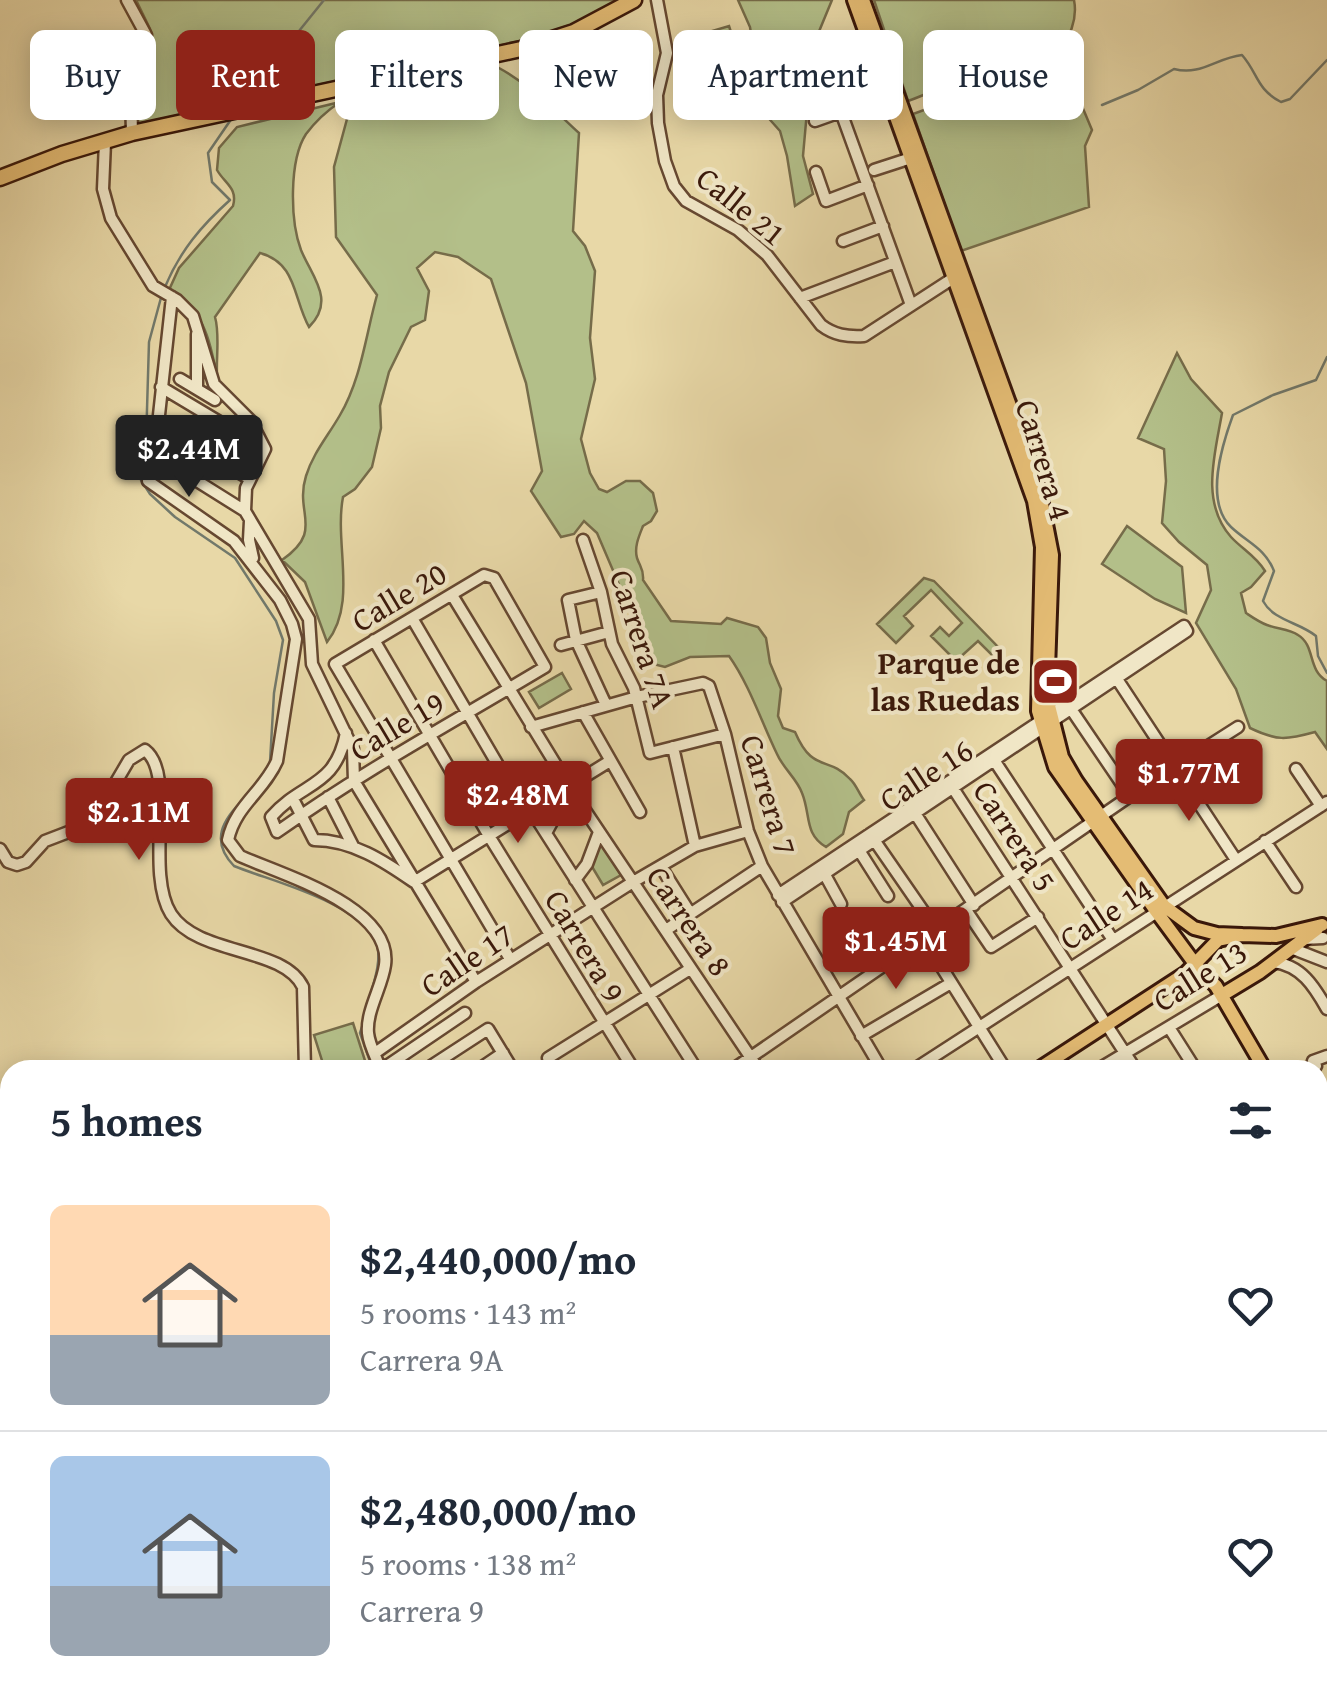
<!DOCTYPE html>
<meta charset="utf-8">
<style>
:root{--surface:#fff;--page:#f2f2f3;--text:#1f2937;--muted:#747a83;--line:#e0e1e3;--accent:#8f2418}
body{margin:0;font-family:"Gentium Book Plus",serif;background:var(--page);color:var(--text);height:100vh;display:flex;flex-direction:column;font-size:38px;white-space:nowrap}
*{box-sizing:border-box;margin:0}
p{font-size:32px;color:var(--muted)}
.icon{flex:none;width:55px;height:55px;fill:none;stroke:currentColor;stroke-width:2;stroke-linecap:round;stroke-linejoin:round}
.map{position:relative;flex:1;overflow:hidden}
.panel{position:absolute;left:0px;top:1060px;width:1328px;height:642px;display:flex;flex-direction:column;background:var(--surface);border-radius:30px 30px 0 0;box-shadow:0 5px 25px #0003}
.panel>*{flex:none}
.guide{position:absolute;left:30px;top:30px;width:1268px;height:90px;display:flex;gap:20px}
.price{position:absolute;translate:-50% -85px;padding:0 22px;border-radius:10px;background:var(--accent);color:#fff;font-size:32px;line-height:65px;filter:drop-shadow(0 2px 5px #0008)}
.price::after{content:'';position:absolute;left:50%;top:60px;width:30px;height:22px;margin-left:-15px;background:inherit;clip-path:polygon(0 0,100% 0,50% 100%)}
.price.selected{background:#222;color:#fff}
ul{padding:0;list-style:none}
li{display:flex;align-items:center;gap:30px;height:250px;padding:0 50px}
li+li{border-top:2px solid var(--line)}
li span{display:grid;place-items:center;flex:none;width:280px;height:200px;border-radius:15px;color:#555}
li>.icon{margin-inline-start:auto}
span .icon{width:120px;height:120px;fill:#fffc;stroke-width:1}
li b{font-size:42px}
h2{display:flex;justify-content:space-between;align-items:center;height:120px;padding:0 50px;font-size:42px}
.chip{padding:0 35px;border-radius:15px;background:var(--surface);box-shadow:0 5px 25px #0003;font-size:35px;line-height:90px}
.chip.selected{background:var(--accent);color:#fff}
.map>svg:first-child{display:block}
.green{fill:#b3bf89;stroke:#766c4a;stroke-width:2.5}
.lines{fill:none;stroke-linecap:round;stroke-linejoin:round}
.stream{stroke:#72796b;stroke-width:2.5}
.minor-casing{stroke:#664831;stroke-width:15}
.major-casing{stroke:#3a180a;stroke-width:18}
.highway-casing{stroke:#3a180a;stroke-width:19}
.minor{stroke:#f0e6c6;stroke-width:10}
.major{stroke:#e4bc74;stroke-width:12}
.highway{stroke:#e4bc74;stroke-width:14}
.labels{text-anchor:middle;stroke-width:8;stroke-linejoin:round;paint-order:stroke}
.street-label{font-size:32px;fill:#3a180a;stroke:#f0e6c6}
.poi-label{font-size:32px;font-weight:bold;fill:#3a180a;stroke:#f0e6c6;text-anchor:end}
</style>
<div class="map">
<svg width="1327" height="1702" viewBox="0 0 1327 1702">
<rect width="100%" height="100%" fill="#e8d8a7"/>
<filter id="stains"><feTurbulence type="fractalNoise" baseFrequency=".002" numOctaves="4"/><feColorMatrix values="0 0 0 0 .2 0 0 0 0 .09 0 0 0 0 .02 0 0 0 .5 -.17"/></filter>
<radialGradient id="worn" r=".72"><stop offset=".6" stop-color="#630" stop-opacity="0"/><stop offset="1" stop-color="#630" stop-opacity=".3"/></radialGradient>
<path class="green" d="M136 0H624C592 20 556 30 520 41L138 124 137 96 153 45 150 29Z
M738 0H832L813 46 806 75 807 111 803 156 813 194 795 206 787 156 780 131 764 113 750 27Z
M874 0H1074C1078 20 1069 38 1058 54L1062 63 1059 71C1038 76 1022 69 1002 70 970 71 937 91 908 101Z
M729 26 736 48 702 58 695 36Z
M733 64 739 95 697 102 691 72Z
M499 68C530 85 553 109 579 133L573 231 585 246 595 271 590 338 595 379 581 439 590 473 599 489 607 492 626 481H640L653 493 657 511 651 521 643 526C639 536 634 547 637 558 640 567 644 569 643 580L671 621 721 624 727 618 758 627 766 638 770 663 781 689 778 716 783 728 795 732C813 774 828 755 850 779 856 784 859 794 864 800L849 812 843 834 826 847C804 834 811 815 802 793 797 779 783 768 777 754 762 723 749 684 729 656L690 657 665 667 653 664 597 533 584 521 574 534 561 537 531 491 542 471 526 383 491 279 458 257 435 252 417 268 429 291 425 320 411 327 389 372 380 406 381 428 372 467 355 489 343 497C334 544 358 603 327 642L305 582 282 560C325 530 294 514 306 476 313 453 328 436 340 415 361 380 366 334 377 295L336 237 334 167 353 97 410 85 438 93 470 87Z
M995 84C1019 84 1044 85 1060 104L1079 99 1092 130 1085 146 1089 207 961 251 913 114Z
M340 102C328 110 315 122 306 134 289 160 290 221 301 250 312 277 336 300 309 327 293 298 297 263 260 253L215 317C220 334 216 357 217 376 209 338 204 310 169 290L179 268 233 206C238 188 225 184 217 170L219 148 237 127Z
M1177 353 1191 379 1222 413C1215 454 1200 502 1231 537 1242 549 1256 556 1265 571L1251 587 1241 593 1246 613C1252 617 1259 622 1267 625 1277 629 1290 629 1298 635 1316 646 1307 670 1327 681V749L1315 732C1286 740 1277 741 1250 728L1236 689 1196 623 1211 590 1207 565 1179 542 1162 523 1166 481 1164 449 1138 438Z
M1127 526 1182 567 1186 613 1155 599 1102 564Z
M924 578 934 581 999 648 992 655 978 641 956 661 931 636 940 627 949 636 962 623 931 590 904 616 913 626 896 643 877 624Z
M562 673 571 689 539 708 529 692Z
M600 841 621 875 603 885 591 865Z
M353 1023 368 1070H325L314 1035Z
M0 1552 10 1553V1667L0 1684Z
M0 1688 18 1698 30 1692 203 1693 211 1702H0Z
M274 1693 579 1692 582 1698 595 1702H262Z"/>
<g class="lines">
<path class="stream" d="M241 103 324 0
M1102 105 1138 90 1174 69C1201 76 1216 58 1242 55 1258 73 1256 89 1281 102L1290 99 1327 60
M165 287C180 251 201 226 230 200L212 182 208 153 232 118
M162 294 149 342 146 443 141 480 150 494 175 517 235 558 276 621 283 640 274 693 270 762 265 773
M1327 357 1316 380 1273 395 1233 415C1222 445 1204 501 1231 527 1248 543 1265 548 1274 571L1263 601C1274 621 1299 622 1316 636L1318 656 1327 673
M245 798C222 820 210 841 234 866 273 882 357 901 376 943 384 960 370 993 366 1011
M363 1024 360 1033 373 1070
M751 1692 752 1702"/>
<defs>
<path id="minor" d="M127 0 146 35 131 93 132 133
M657 0 667 53 657 95 658 123 665 161 674 186 686 201 738 230 767 255 821 325C834 335 847 337 864 336L958 275
M841 112 911 305
M815 121 891 94
M105 142 103 189 111 218 153 286 177 300 193 316 214 384 250 420 265 449 246 488 245 511 309 619 312 664 353 749 354 781 476 982
M874 170 911 158
M816 172 826 201 868 185
M843 241 883 226
M172 297 158 424 148 481 234 541 280 600 292 624 296 639 277 761C264 791 235 806 228 840L240 856C283 875 393 907 385 965 382 987 366 1011 368 1033 369 1045 377 1059 381 1070
M800 298 895 262
M180 379 215 400
M161 387 263 448
M197 388V334
M158 424 250 479
M154 454 245 511
M250 521 249 540 253 558
M583 540 601 592 612 644 634 688 650 753 725 734
M601 592 568 600 576 640 606 705
M452 595 570 788 759 1070
M412 618 526 813
M374 640 489 836 634 1070
M561 645 609 632
M1117 679 1236 860
M1071 709 1130 796
M583 712 640 812
M531 727 637 697 703 683 709 686 725 734 748 831 762 866 882 1070
M346 733C335 789 302 781 271 817L277 832C363 771 455 721 545 667L494 578 484 575 335 664 510 959
M673 747 695 846
M994 760 1113 940
M1296 769 1321 806
M949 782 1136 1070
M328 797 353 846
M293 799 314 840C352 840 384 861 414 882L610 761
M911 807 974 905
M531 810 697 1070
M546 833 570 789
M870 834 937 931
M1265 841 1296 887
M855 844 888 896
M0 849 8 862 17 865 26 862 45 841 92 823 129 760 145 750C177 774 144 871 171 914 198 956 283 946 303 987L305 1070
M661 867 690 913
M824 873 841 904
M575 880 587 864 599 832
M778 895 1184 626 1187 631 782 902
M966 910 991 947 1038 917
M666 930 762 866
M924 939 1006 1070
M1303 939 1323 938
M1291 948 1327 962
M1273 962C1301 965 1314 986 1327 1009
M1170 1029 1196 1070
M861 1036 951 983
M375 1053 476 982 633 882 695 846 748 831
M548 1058 690 969
M381 1070 465 1013
M425 1070 488 1029 513 1070
M478 1070 503 1053
M732 1070 1130 796 1238 727
M913 1070 1327 802
M1097 1070 1222 995
M1309 1070 1316 1066 1313 1061 1327 1056
M1318 1186 1327 1179
M1318 1313 1327 1307
M1318 1359 1327 1374
M1318 1440 1327 1434
M0 1474 10 1478
M1318 1500 1327 1494
M1318 1559 1327 1574
M792 1692 797 1702
M1035 1692 1041 1702
M1159 1692 1165 1702
M1284 1692 1290 1702
M716 1702 729 1692
M903 1702 919 1692
M1300 1702 1315 1692"/>
<path id="major" d="M854 0 1034 501 1042 547 1038 711 1055 767 1156 911 1198 968 1216 986 1265 1070
M863 0 1038 483 1052 555 1047 698 1062 757 1076 781 1164 906 1194 928 1217 934 1242 935
M1222 995 1260 972 1317 929
M1037 1070 1186 973 1218 940 1242 935 1276 936 1322 925
M1318 1156 1327 1172
M1318 1562 1327 1556
M1002 1692 1005 1702
M1102 1702 1117 1692"/>
<path id="highway" d="M0 178 62 154 132 133 521 49 574 32 634 0"/>
</defs>
<use href="#minor" class="minor-casing"/>
<use href="#major" class="major-casing"/>
<use href="#highway" class="highway-casing"/>
<use href="#minor" class="minor"/>
<use href="#major" class="major"/>
<use href="#highway" class="highway"/>
</g>
<defs>
<symbol id="stadium-square" viewBox="-11 -11 22 22"><rect x="-9" y="-9" width="18" height="18" rx="4" fill="#8f2418" stroke="#f0e6c6"/><path d="M0-5a6.5 5 0 1 0 0 10a6.5 5 0 1 0 0-10ZM-3.5-1.8h7v3.6h-7Z" fill="#fff"/></symbol>
</defs>
<g fill-rule="evenodd">
<use href="#stadium-square" x="1028" y="654" width="55" height="55"/>
</g>
<g class="labels">
<g class="street-label">
<text transform="translate(741 206) rotate(39)" y="11">Calle 21</text>
<text transform="translate(1044 460) rotate(73)" y="11">Carrera 4</text>
<text transform="translate(399 597) rotate(-31)" y="11">Calle 20</text>
<text transform="translate(642 639) rotate(72)" y="11">Carrera 7A</text>
<text transform="translate(397 726) rotate(-31)" y="11">Calle 19</text>
<text transform="translate(926 775) rotate(-33)" y="11">Calle 16</text>
<text transform="translate(769 795) rotate(73)" y="11">Carrera 7</text>
<text transform="translate(1015 836) rotate(57)" y="11">Carrera 5</text>
<text transform="translate(1106 914) rotate(-33)" y="11">Calle 14</text>
<text transform="translate(689 921) rotate(56)" y="11">Carrera 8</text>
<text transform="translate(585 946) rotate(59)" y="11">Carrera 9</text>
<text transform="translate(467 960) rotate(-34)" y="11">Calle 17</text>
<text transform="translate(1200 976) rotate(-32)" y="11">Calle 13</text>
</g>
<g class="poi-label">
<text x="1020" y="674">Parque de<tspan x="1020" dy="37">las Ruedas</tspan></text>
</g>
</g>
<rect width="100%" height="100%" filter="url(#stains)"/>
<rect width="100%" height="100%" fill="url(#worn)"/>
</svg>
<b class="price selected" style="left:189px;top:500px">$2.44M</b>
<b class="price" style="left:1189px;top:824px">$1.77M</b>
<b class="price" style="left:518px;top:846px">$2.48M</b>
<b class="price" style="left:139px;top:863px">$2.11M</b>
<b class="price" style="left:896px;top:992px">$1.45M</b>
<div class="guide">
<a class="chip">Buy</a>
<a class="chip selected">Rent</a>
<a class="chip">Filters</a>
<a class="chip">New</a>
<a class="chip">Apartment</a>
<a class="chip">House</a>
</div>
<section class="panel">
<h2>5 homes<svg class="icon" aria-label="filters" viewBox="0 0 24 24"><path d="M4 7h16M4 17h16"/><circle cx="9" cy="7" r="2"/><circle cx="15" cy="17" r="2"/></svg></h2>
<ul>
<li><span style="background:linear-gradient(#ffd9b3 65%,#9aa5b1 0)"><svg class="icon" aria-label="home" viewBox="0 0 24 24"><path d="M3 11l9-7 9 7M6 9v11h12V9"/></svg></span><div><b>$2,440,000/mo</b><p>5 rooms · 143 m²</p><p>Carrera 9A</p></div><svg class="icon" aria-label="heart" viewBox="0 0 24 24"><path d="M12 20l-8-8c-3-5 5-10 8-4 3-6 11-1 8 4z"/></svg></li>
<li><span style="background:linear-gradient(#a9c7e8 65%,#9aa5b1 0)"><svg class="icon" aria-label="home" viewBox="0 0 24 24"><path d="M3 11l9-7 9 7M6 9v11h12V9"/></svg></span><div><b>$2,480,000/mo</b><p>5 rooms · 138 m²</p><p>Carrera 9</p></div><svg class="icon" aria-label="heart" viewBox="0 0 24 24"><path d="M12 20l-8-8c-3-5 5-10 8-4 3-6 11-1 8 4z"/></svg></li>
</ul>
</section>
</div>
